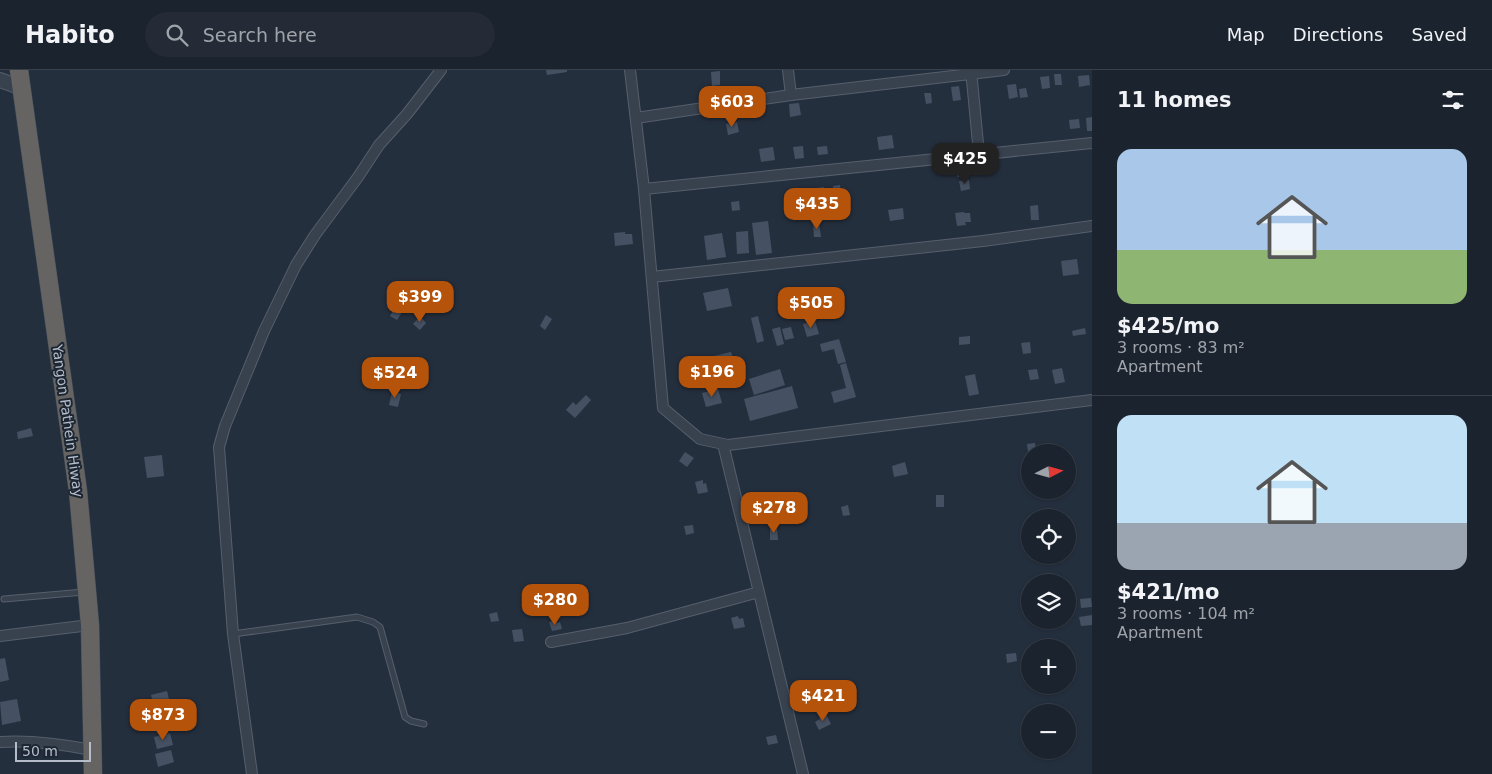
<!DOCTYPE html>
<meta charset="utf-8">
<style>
:root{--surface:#1b232e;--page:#242b36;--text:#f1f3f6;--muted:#a0a4aa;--line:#39404a;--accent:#b45309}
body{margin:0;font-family:"DejaVu Sans",sans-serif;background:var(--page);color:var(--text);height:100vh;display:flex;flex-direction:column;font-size:19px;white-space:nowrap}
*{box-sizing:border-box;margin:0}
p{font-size:16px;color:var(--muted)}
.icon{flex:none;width:28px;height:28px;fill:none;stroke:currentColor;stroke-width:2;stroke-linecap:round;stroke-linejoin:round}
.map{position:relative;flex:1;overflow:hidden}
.panel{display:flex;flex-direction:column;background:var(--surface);width:400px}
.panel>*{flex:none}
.needle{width:32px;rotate:84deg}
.fabs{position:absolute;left:1021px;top:374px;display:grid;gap:10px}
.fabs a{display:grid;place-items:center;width:55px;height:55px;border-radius:50%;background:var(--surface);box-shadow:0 1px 4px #0004,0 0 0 1px var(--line);font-size:25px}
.scale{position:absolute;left:15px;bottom:12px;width:76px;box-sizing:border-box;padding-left:5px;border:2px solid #b4bcc9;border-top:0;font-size:14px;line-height:18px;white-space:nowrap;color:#b4bcc9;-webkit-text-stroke:4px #1d2633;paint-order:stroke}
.price{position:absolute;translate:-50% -42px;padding:0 11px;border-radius:10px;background:var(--accent);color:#fff;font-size:16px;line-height:32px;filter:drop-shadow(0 1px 2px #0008)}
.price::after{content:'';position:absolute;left:50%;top:30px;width:15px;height:11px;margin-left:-8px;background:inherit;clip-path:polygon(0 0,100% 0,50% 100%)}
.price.active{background:#222;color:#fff}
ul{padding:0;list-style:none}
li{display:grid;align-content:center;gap:10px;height:265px;padding:0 25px}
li+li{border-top:1px solid var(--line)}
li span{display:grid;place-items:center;height:155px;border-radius:15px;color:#555}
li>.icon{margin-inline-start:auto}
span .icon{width:90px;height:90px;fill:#fffc;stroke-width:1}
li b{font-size:21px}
h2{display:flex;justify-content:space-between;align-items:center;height:60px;padding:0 25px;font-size:21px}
header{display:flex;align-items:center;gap:30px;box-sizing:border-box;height:70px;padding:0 25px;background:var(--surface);border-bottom:1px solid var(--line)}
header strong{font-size:24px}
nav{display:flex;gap:28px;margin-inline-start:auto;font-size:18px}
.search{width:350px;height:45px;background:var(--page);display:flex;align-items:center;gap:12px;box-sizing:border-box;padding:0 18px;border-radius:28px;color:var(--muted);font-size:19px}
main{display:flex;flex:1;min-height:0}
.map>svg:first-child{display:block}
.building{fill:#455162}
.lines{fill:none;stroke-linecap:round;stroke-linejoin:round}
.service-casing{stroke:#565f6c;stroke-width:7}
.minor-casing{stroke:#565f6c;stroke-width:12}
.tertiary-casing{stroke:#565f6c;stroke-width:16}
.trunk-casing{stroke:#434c59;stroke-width:19}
.service{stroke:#38414e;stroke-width:5}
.minor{stroke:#38414e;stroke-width:10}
.tertiary{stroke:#38414e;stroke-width:14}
.trunk{stroke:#656462;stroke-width:18}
.labels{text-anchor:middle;stroke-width:4;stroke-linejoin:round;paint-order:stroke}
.street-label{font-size:14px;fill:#b4bcc9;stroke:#1d2633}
</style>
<header>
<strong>Habito</strong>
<div class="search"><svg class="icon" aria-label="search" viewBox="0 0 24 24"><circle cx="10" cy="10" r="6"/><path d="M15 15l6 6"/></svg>Search here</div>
<nav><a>Map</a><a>Directions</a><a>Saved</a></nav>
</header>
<main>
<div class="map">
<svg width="1092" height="704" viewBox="0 0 1092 704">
<rect width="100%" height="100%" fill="#242f3e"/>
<path class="building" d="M546 0H567V2L547 5Z
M720 1V15L712 16 711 2Z
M1054 4H1061L1062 15H1055Z
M1089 5 1090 15 1079 17 1078 6Z
M1049 6 1050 18 1042 19 1040 7Z
M1016 14 1018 27 1009 29 1007 15Z
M959 16 961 30 953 31 951 17Z
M1026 18 1028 27 1020 28 1019 19Z
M924 23H931L932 33 926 34Z
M799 33 801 45 790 47 789 34Z
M1092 47V61H1087L1086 48Z
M1079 49 1080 58 1070 59 1069 50Z
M737 52 739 62 728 65 726 54Z
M892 65 894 78 879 80 877 67Z
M803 76 804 88 795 89 793 77Z
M827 76 828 84 818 85 817 77Z
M773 77 775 90 761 92 759 79Z
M957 97H965V107H957Z
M969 110 970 119 961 121 959 111Z
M840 115 841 127H834L833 116Z
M824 117 825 128 818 129 817 118Z
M739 131 740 140 732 141 731 132Z
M1038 135 1039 150H1031L1030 136Z
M903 138 904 149 890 151 888 140Z
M964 142V143H970L971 152H965L966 155 957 156 955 143Z
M768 151 772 183 756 185 752 153Z
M819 153 821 167H814L813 154Z
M748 161 749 183 737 184 736 162Z
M625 162V164H632L633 174 615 176 614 163Z
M722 163 726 187 707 190 704 166Z
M1077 189 1079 204 1063 206 1061 191Z
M728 218 732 236 707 241 703 223Z
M397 234 404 239 397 250 390 246Z
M546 245 552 249 545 260 540 256Z
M420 246 426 253 420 260 413 254Z
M758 246 764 271 757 273 751 248Z
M815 251 819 264 807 267 803 254Z
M780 257 784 274 777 276 772 259Z
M791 257 794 268 785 270 782 259Z
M1085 258 1086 264 1073 266 1072 261Z
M970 266V274L959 275V267Z
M839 269 846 292 838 294 834 279 822 282 820 274Z
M1030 272 1031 283 1023 284 1021 273Z
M731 282 734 290 737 289 740 298 718 303 714 286Z
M846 293 856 327 834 333 831 322 846 318 840 295Z
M1062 298 1065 312 1055 314 1052 300Z
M780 299 785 315 754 325 749 309Z
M1037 299 1039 309 1030 310 1028 300Z
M975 304 979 324 969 326 965 306Z
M792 316 798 338 750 351 744 329Z
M718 319 722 333 706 337 702 323Z
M392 322 401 324 398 337 389 335Z
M586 325 591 330 575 348 566 340 573 332 576 335Z
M31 358 33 366 18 369 17 362Z
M1035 373 1036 381 1028 382 1027 374Z
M685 382 694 388 687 397 679 391Z
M162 385 164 406 147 408 144 387Z
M905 392 908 404 894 407 892 396Z
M703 410V414L706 413 708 422 698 424 695 412Z
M936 425H944V437H936Z
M761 430H772V442H762Z
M848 435 850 445 843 446 841 437Z
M693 455 694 463 686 465 684 456Z
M777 458 778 470H770V459Z
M1091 528 1092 537 1081 538 1080 529Z
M497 542 499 551 491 552 489 544Z
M1092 545V555L1081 556 1079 547Z
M738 546 739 549 743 548 745 557 734 559 731 548Z
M556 550 557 553 560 552 562 559 552 561 549 552Z
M522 559 524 571 514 572 512 560Z
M1016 583 1017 591 1007 593 1006 584Z
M5 588 9 610 0 612V589Z
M167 621 170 633 154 637 151 625Z
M17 629 21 651 2 655 0 632Z
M826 644 831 654 819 660 815 652 820 649 819 647Z
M170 663 173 675 157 679 154 667Z
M776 665 778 673 768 675 766 667Z
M171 680 174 692 158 697 155 684Z"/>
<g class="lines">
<defs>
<path id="service" d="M4 529 84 522
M233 564 357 547 373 552 380 557 405 647 411 651 424 654"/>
<path id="minor" d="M630 0 644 119 663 338 700 369 728 375 1092 330
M788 0 791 25
M971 0 979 84
M636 48 791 25 1004 0
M644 119 1092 73
M652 207 983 171 1092 156
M723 374 803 704
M0 566 90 555
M551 572 627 558 759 522
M0 672C32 670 61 674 92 680
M252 704 233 564 219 377 225 356 264 261 296 195 315 165 358 107 379 75 407 44 441 0"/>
<path id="tertiary" d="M0 10 22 18"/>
<path id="trunk" d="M19 0 78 421 90 555 93 704"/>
</defs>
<use href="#service" class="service-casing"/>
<use href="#minor" class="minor-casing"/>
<use href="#tertiary" class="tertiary-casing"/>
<use href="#trunk" class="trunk-casing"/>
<use href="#service" class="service"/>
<use href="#minor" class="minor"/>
<use href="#tertiary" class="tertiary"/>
<use href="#trunk" class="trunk"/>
</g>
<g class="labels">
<g class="street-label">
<text transform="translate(68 351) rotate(82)" y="5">Yangon Pathein Hiway</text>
</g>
</g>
</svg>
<div class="fabs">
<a><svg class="needle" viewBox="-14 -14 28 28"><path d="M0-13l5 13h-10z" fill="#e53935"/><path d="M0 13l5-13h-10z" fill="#a0a4aa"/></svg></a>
<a><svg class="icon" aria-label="locate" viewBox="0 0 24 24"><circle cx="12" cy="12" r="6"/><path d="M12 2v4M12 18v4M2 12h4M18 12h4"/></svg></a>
<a><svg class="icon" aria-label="layers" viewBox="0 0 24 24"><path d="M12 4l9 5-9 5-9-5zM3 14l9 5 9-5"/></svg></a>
<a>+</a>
<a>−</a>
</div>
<div class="scale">50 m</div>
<b class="price" style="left:732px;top:58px">$603</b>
<b class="price active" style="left:965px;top:115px">$425</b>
<b class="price" style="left:817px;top:160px">$435</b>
<b class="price" style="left:420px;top:253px">$399</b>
<b class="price" style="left:811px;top:259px">$505</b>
<b class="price" style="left:712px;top:328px">$196</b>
<b class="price" style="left:395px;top:329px">$524</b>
<b class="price" style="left:774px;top:464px">$278</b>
<b class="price" style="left:555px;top:556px">$280</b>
<b class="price" style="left:823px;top:652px">$421</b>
<b class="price" style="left:163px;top:671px">$873</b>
</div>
<section class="panel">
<h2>11 homes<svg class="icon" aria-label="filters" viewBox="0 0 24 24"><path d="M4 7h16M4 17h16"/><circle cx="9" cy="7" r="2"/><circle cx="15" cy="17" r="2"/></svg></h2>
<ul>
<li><span style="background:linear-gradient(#a9c7e8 65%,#8fb573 0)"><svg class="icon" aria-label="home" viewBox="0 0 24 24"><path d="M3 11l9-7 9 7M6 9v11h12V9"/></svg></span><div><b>$425/mo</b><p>3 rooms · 83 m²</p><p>Apartment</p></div></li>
<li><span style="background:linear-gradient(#bfe0f5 70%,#9aa5b1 0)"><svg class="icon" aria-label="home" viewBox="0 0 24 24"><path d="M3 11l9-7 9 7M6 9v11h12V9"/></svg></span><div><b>$421/mo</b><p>3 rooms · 104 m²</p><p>Apartment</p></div></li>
</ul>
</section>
</main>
